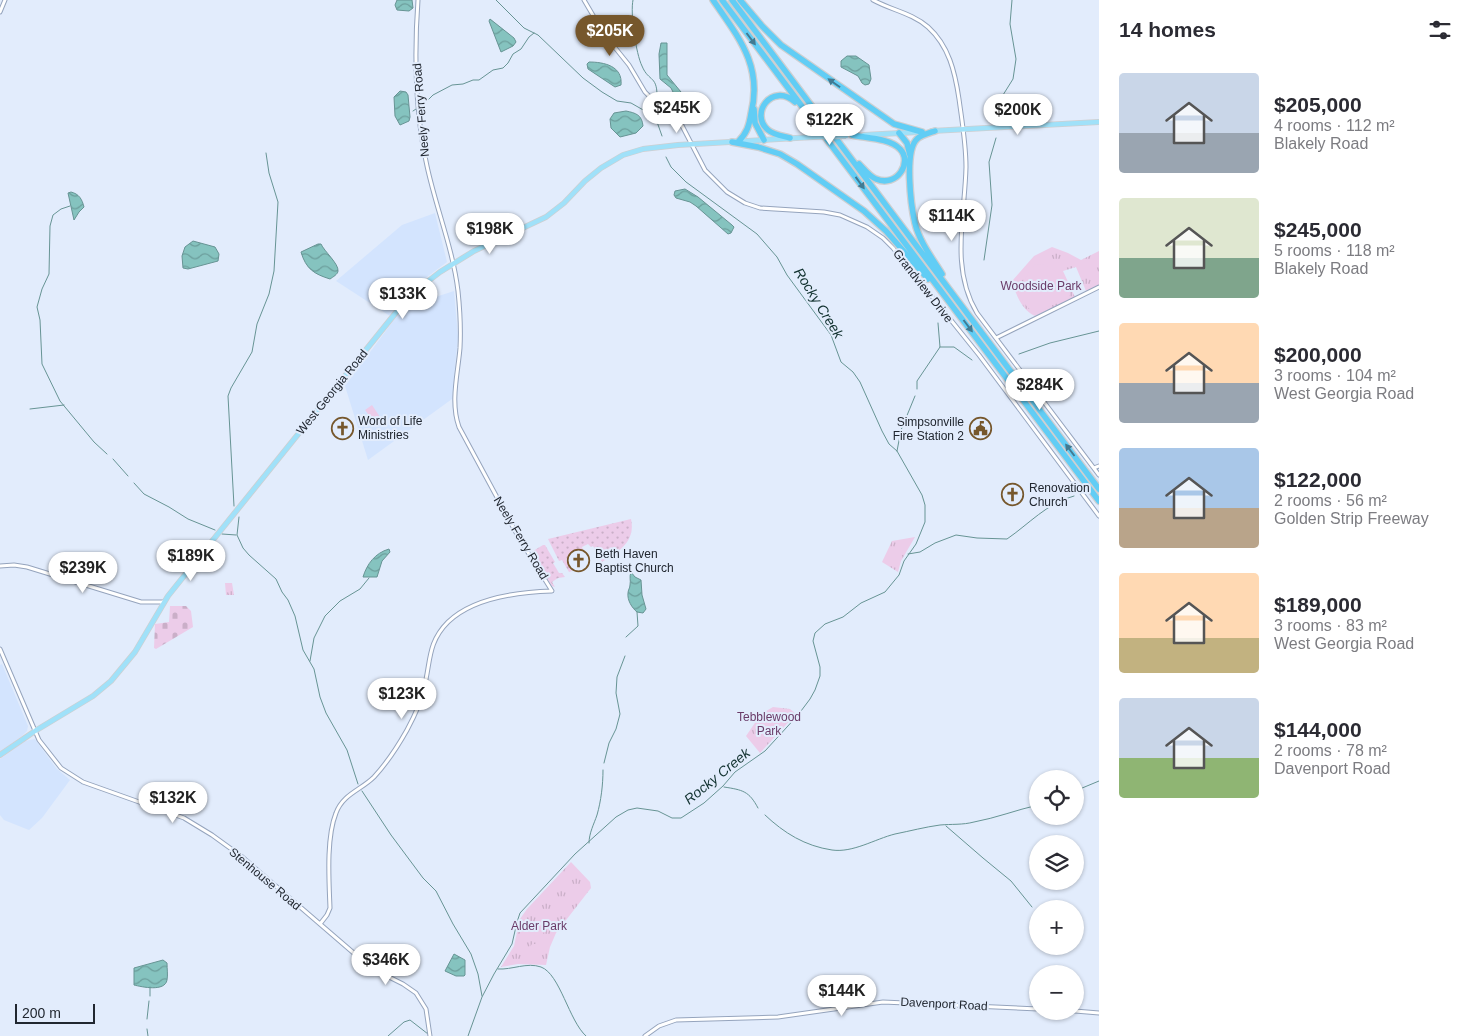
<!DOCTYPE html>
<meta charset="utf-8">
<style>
:root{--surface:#fff;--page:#f7f7f7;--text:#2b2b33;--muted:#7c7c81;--accent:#76572c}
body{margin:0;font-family:Arial,sans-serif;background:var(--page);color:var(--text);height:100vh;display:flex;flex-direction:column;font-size:19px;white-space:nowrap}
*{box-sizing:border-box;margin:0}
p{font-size:16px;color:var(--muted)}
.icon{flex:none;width:28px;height:28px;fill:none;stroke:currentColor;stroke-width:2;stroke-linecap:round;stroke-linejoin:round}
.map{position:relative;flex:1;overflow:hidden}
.sheet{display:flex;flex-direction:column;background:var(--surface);width:375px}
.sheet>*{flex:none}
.controls{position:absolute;left:1029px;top:770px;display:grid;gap:10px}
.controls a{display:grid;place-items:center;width:55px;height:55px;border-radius:50%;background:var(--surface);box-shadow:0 1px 4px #0004;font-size:25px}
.scale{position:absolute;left:15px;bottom:12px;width:80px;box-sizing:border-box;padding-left:5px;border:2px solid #212730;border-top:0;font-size:14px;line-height:18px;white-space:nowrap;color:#212730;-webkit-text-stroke:4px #e2ecfc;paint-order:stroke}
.price{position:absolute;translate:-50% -42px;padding:0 11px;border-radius:18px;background:#fff;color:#222;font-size:16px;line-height:32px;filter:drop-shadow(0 1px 2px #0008)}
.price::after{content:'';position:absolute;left:50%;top:30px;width:15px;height:11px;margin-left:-8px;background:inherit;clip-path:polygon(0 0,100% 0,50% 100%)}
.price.active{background:var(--accent);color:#fff}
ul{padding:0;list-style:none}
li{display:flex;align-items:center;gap:15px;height:125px;padding:0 20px}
li span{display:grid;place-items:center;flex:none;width:140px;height:100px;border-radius:5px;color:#555}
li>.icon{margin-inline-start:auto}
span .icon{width:60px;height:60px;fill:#fffc;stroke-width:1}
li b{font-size:21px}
h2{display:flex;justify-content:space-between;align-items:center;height:60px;padding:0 20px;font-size:21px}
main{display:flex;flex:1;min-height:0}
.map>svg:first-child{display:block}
.built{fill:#d3e4fe}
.grass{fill:url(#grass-dots)}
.cemetery{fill:url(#cemetery-stones)}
.park{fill:url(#park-tufts)}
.garden{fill:#eccce9}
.water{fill:url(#water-waves);stroke:#679494}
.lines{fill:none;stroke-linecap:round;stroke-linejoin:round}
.stream{stroke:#679494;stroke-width:1}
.minor-casing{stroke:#95a4bd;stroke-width:5}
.major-casing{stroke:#cecfd1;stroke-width:6}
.highway-casing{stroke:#cecfd1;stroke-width:8}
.minor{stroke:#fff;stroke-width:3}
.major{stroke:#a0e1f9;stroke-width:4.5}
.highway{stroke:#61cdf5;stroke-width:5.5}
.major-bridge-casing{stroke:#cecfd1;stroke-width:6;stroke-linecap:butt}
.major-bridge{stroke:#a0e1f9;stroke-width:4.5}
.oneway{fill:#417a92}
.labels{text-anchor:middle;stroke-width:4;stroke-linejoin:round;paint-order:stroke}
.street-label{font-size:12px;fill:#212730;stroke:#e2ecfc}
.park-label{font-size:12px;fill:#6a3b68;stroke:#e2ecfc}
.poi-label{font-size:12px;fill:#212730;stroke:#e2ecfc;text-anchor:start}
.water-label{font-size:14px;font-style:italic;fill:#11312f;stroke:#e2ecfc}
</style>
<main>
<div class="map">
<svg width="1099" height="1036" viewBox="0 0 1099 1036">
<defs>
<pattern id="grass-dots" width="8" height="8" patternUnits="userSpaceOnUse" patternTransform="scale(1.25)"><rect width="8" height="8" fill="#eccce9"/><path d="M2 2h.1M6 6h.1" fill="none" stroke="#caafc8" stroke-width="1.8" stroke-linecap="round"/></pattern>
<pattern id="cemetery-stones" width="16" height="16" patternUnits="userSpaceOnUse" patternTransform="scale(1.25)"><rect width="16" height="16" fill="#eccce9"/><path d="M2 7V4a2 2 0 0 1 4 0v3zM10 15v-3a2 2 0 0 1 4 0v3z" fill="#caafc8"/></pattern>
<pattern id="park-tufts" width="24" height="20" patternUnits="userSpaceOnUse" patternTransform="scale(1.25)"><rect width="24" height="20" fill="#eccce9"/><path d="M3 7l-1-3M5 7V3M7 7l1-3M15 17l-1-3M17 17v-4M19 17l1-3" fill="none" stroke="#caafc8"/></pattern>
<pattern id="water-waves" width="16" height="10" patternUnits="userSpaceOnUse" patternTransform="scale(1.25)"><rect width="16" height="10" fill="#85c3bf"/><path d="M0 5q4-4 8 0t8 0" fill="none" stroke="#6c9e9c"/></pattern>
</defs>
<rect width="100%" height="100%" fill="#e2ecfc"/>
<path class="built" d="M435 213 447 262 423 280 404 299 390 316 336 281 402 225Z
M454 291 458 337 452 399 368 460 345 386 396 317 408 306Z
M2 664 28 726 27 731 22 736 0 752V665Z
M35 739 56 768 70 780 42 818 29 830 4 820 0 815V759L25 741Z"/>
<path class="grass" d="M631 519C636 541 619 552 602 562L593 546 591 547 588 544 582 547 583 550 566 560 572 571 569 572 562 560 559 561 548 539Z
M543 545H545L555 562 553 563 559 573H562L565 577 558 578 552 582 555 587 552 586 530 553Z"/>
<path class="cemetery" d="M170 606H186L191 611 193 627 156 649 154 648 155 624 169 622Z"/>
<path class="park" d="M1052 247 1068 253 1081 260 1099 251V285L1086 291 1076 267 1063 271 1075 297 1035 316C1022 310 1016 295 1012 281L1034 256Z
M915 537 901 561 898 572 882 562 892 541Z
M225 583H232L234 595H226Z
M773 707 790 709 796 714 760 753 746 736 761 714Z
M571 862 590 882 591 888 556 933 550 947 546 965 518 964 501 967 514 946 520 919 527 909Z"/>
<path class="garden" d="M1044 264C1057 273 1071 279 1069 297L1036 313C1027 309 1018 298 1021 287 1023 280 1030 272 1034 265Z
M372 405 380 417 374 422 365 410Z
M532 931a6 6 0 1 1 12 0a6 6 0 1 1-12 0Z
M532 944H537L541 947V956L535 957 529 954V948Z"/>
<path class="water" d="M397 0H412L413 8 409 11 397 10 395 5Z
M490 19 514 38 516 42 513 46 501 52 489 21Z
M661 43H667V75L681 92V98L677 100 671 88 660 79 659 54Z
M847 56H856L869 65 871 79 869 84 865 85 862 83 858 76 841 67V61Z
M589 62C604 62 623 66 621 85L615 87 588 69 587 64Z
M400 91 406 92 408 95 410 117 409 121 400 125 395 116 394 97Z
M626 111C636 113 642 115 643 126L636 133 620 137 611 128 610 119 614 113Z
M685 189 698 197 732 225 734 227 731 233 728 234 696 206 690 202 676 198 674 195 675 191Z
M71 192C79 194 82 199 84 207L79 212 74 220 68 193Z
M193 241 215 247 219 254 218 261 188 269 183 268 182 256 185 247Z
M318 244H321C324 251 339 264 338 271 338 274 333 277 330 279 314 274 306 269 301 252Z
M389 549 390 552 382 561 377 577H363C367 564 375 553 389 549Z
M631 572 635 577 641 580 642 595 646 609 643 613 637 612C632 608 627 600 628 593 628 590 630 588 630 585 631 580 629 577 631 572Z
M454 954 465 960V975L464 976H456L445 971Z
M163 960 167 963C167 969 168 975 167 980 165 992 142 987 134 985V968Z"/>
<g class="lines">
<path class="stream" d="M496 0 524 28 538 35 583 78 602 92 617 101 631 103 645 111 656 119
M633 0C630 13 636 54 642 66 649 83 658 74 657 100
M657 104 656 119 662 136
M420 108 433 95 452 85 463 84 473 80H479L493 70 503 68 508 63 513 54 521 49 529 37 534 33
M413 111 416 109
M1006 118 998 103 1013 79 1016 59 1010 24 1012 0
M70 206 61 209 53 215 50 226 49 274 42 289 37 307 40 320 42 364 60 401 94 442 107 454
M984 260 992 205 989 162 996 138
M940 347H954L972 360
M1019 354 1050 343 1099 331
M917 389V381L940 347 938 323
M30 409 64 405
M897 451 901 430 915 396
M113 459 128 476
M134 483 144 494 169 507 188 519 215 530
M234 506 228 396 231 388 252 352 257 324 269 294 274 271 278 202 269 173 266 153
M239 517 237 535 243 548 249 555 276 579 282 592 288 600 295 616 303 650 314 669 320 697 326 713 347 750 358 784
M222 534 236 535
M908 554 920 552 935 543 956 535 977 538 1007 539C1029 524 1047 503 1074 496
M626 637 638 626 637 612
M310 661 314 638 325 616 340 601 360 589 369 578
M604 763 609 743 616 729 620 714 616 693 617 677 625 656
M724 787C743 790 749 791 758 808
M362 791 391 835 423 878 436 891 453 924 471 954 478 974 482 996
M1075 791 1099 781
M765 815C784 833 805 846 832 850 853 853 875 839 895 834 910 831 925 827 940 825 951 824 963 825 974 822 996 818 1016 810 1038 805
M946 826 983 858 1011 881 1032 907
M589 843C589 833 594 824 597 815 601 801 603 785 603 770
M498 969C512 970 527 962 541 967 560 974 569 1021 586 1036
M150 996V987
M147 1019 149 1001
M147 1029 148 1036
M388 1036 404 1022 410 1020 428 1034
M468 1036 482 997 494 974 512 944 517 922 520 913 575 854 616 817 628 810 637 808 658 811 672 818H681L704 803 723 786 735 772 765 751 798 715 810 699 815 690 820 676V667L813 641 815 633 825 624 843 617 861 603 885 592 899 575 904 561 916 544 925 522V505L922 495 897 451 889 444 882 431 860 382 853 372 841 362 831 335 787 275 777 257 757 234 686 182 671 167 666 157"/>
<defs>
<path id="minor" d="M584 0 604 34 629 65 645 92 653 100 669 108 677 116 705 170 727 192 745 203 760 208 824 212 840 215 867 227 883 238 893 248 979 355 1099 516
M873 0C891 10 912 13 928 27 949 46 955 72 959 99 962 121 966 144 966 167 965 216 950 268 977 313L1099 475
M0 12 5 0
M996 338 1099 287
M1094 468 1099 466
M0 566 14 565 27 567 141 602H164
M0 649 39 740 61 768 83 782 184 818 212 835 241 856 356 955 379 972 403 984 416 993 426 1009 430 1036
M320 924 327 915 330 908C329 881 326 838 336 813 343 794 361 790 374 777 386 764 398 746 407 730 414 717 421 703 424 688 431 662 427 643 448 622 473 598 519 592 552 591L519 538 459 427C450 402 458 373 460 348 461 329 460 310 458 291 453 249 436 208 427 166 415 112 414 55 418 0
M1075 1011 1099 1013
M645 1036 659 1026 676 1020 778 1017 883 1002 1038 1009"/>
<path id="major" d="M932 131 1099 122
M864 135 919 132
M0 755 35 731 93 696 111 681 135 652 168 596 188 571 398 310 418 289 440 272 474 251 546 217 564 203 585 181 601 168 623 155 643 149 678 145 813 137"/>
<path id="highway" d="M713 0C739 38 763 66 751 114 749 126 747 133 738 142
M722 0 1099 501
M732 0 1099 489
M740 0 762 26 781 45 894 124 922 132
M754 109 755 123 764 140
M935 131C929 133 921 135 917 139 904 151 911 206 915 223 919 241 932 258 942 274
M899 133 907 143 910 155
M852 135C866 138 890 138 900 149 913 162 897 188 876 179 870 177 864 169 859 164
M790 138C783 136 774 135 768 130 749 114 772 82 795 102
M732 142 758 147 780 154 797 164 864 211 886 231 928 279"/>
</defs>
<use href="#minor" class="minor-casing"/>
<use href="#major" class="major-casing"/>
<use href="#highway" class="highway-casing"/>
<use href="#minor" class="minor"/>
<use href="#major" class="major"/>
<use href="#highway" class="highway"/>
<defs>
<path id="major-bridge" d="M813 137 846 136"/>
</defs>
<use href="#major-bridge" class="major-bridge-casing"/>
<use href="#major-bridge" class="major-bridge"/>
</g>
<defs><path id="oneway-solid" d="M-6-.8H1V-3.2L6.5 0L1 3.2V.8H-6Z" transform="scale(1.25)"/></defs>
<g class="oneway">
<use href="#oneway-solid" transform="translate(751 39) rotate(53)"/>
<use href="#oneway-solid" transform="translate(834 83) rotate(-145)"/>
<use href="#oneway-solid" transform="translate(860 183) rotate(54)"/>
<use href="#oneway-solid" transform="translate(968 326) rotate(53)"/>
<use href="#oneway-solid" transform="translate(1070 450) rotate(-127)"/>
</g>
<defs>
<symbol id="church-ring" viewBox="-11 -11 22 22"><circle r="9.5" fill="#e2ecfc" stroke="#76572c" stroke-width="1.5"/><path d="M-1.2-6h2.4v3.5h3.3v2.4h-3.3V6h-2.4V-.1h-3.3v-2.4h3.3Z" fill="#76572c"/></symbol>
<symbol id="civic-ring" viewBox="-11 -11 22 22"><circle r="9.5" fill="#e2ecfc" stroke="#76572c" stroke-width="1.5"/><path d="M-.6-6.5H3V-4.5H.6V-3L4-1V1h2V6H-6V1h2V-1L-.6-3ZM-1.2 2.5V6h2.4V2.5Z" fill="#76572c"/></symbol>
</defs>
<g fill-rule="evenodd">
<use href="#church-ring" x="330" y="416" width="25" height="25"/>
<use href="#civic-ring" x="968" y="416" width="25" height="25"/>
<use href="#church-ring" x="1000" y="482" width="25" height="25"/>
<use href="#church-ring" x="566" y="548" width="25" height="25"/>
</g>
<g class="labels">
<g class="street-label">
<text transform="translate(421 110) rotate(-95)" y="4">Neely Ferry Road</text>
<text transform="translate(923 286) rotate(52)" y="4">Grandview Drive</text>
<text transform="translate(332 392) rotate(-51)" y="4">West Georgia Road</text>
<text transform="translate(521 538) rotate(59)" y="4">Neely Ferry Road</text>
<text transform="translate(265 879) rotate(40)" y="4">Stenhouse Road</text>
<text transform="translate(944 1004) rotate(3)" y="4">Davenport Road</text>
</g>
<g class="park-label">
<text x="1041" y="290">Woodside Park</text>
<text x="769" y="721">Tebblewood<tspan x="769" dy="14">Park</tspan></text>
<text x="539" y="930">Alder Park</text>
</g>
<g class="poi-label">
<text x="358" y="425">Word of Life<tspan x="358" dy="14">Ministries</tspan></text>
<text x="964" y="426" text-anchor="end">Simpsonville<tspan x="964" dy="14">Fire Station 2</tspan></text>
<text x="1029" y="492">Renovation<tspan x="1029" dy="14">Church</tspan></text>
<text x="595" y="558">Beth Haven<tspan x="595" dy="14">Baptist Church</tspan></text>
</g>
<g class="water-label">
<text transform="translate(819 303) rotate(58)" y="5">Rocky Creek</text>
<text transform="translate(717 776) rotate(-39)" y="5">Rocky Creek</text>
</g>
</g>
</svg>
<div class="controls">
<a><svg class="icon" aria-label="locate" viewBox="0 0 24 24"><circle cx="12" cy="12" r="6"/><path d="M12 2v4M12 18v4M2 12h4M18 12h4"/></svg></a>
<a><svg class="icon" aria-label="layers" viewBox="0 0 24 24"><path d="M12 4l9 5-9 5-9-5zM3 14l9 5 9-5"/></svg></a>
<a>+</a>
<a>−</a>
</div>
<div class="scale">200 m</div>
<b class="price active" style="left:610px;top:57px">$205K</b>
<b class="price" style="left:677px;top:134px">$245K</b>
<b class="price" style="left:1018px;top:136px">$200K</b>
<b class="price" style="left:830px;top:146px">$122K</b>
<b class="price" style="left:952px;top:242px">$114K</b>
<b class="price" style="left:490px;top:255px">$198K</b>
<b class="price" style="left:403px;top:320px">$133K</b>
<b class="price" style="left:1040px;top:411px">$284K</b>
<b class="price" style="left:191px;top:582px">$189K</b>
<b class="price" style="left:83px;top:594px">$239K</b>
<b class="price" style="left:402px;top:720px">$123K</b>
<b class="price" style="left:173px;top:824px">$132K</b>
<b class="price" style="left:386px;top:986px">$346K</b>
<b class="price" style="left:842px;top:1017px">$144K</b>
</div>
<section class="sheet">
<h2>14 homes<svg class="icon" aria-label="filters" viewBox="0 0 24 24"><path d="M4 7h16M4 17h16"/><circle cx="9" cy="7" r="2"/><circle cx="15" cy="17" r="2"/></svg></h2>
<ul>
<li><span style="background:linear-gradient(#c9d6e8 60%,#9aa5b1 0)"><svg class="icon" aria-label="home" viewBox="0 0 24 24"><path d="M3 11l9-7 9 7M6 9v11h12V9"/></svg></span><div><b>$205,000</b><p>4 rooms · 112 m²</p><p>Blakely Road</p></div></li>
<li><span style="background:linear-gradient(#dfe7d0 60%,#7fa58c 0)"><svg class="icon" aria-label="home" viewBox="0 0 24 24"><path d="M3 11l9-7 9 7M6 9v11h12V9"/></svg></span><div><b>$245,000</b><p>5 rooms · 118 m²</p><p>Blakely Road</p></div></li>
<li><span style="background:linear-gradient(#ffd9b3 60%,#9aa5b1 0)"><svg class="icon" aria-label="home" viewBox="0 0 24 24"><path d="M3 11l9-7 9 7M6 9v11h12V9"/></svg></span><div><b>$200,000</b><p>3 rooms · 104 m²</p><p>West Georgia Road</p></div></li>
<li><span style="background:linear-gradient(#a9c7e8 60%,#b9a48a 0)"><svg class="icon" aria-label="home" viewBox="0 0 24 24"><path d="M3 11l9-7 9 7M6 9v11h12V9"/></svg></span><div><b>$122,000</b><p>2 rooms · 56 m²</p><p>Golden Strip Freeway</p></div></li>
<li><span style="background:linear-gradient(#ffd9b3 65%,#c2b280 0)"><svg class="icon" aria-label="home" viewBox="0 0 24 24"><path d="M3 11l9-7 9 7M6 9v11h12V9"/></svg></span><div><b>$189,000</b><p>3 rooms · 83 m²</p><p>West Georgia Road</p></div></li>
<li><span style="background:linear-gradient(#c9d6e8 60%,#8fb573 0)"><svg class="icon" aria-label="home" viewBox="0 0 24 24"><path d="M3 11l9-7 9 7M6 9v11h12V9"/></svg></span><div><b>$144,000</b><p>2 rooms · 78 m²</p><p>Davenport Road</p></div></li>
</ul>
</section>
</main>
